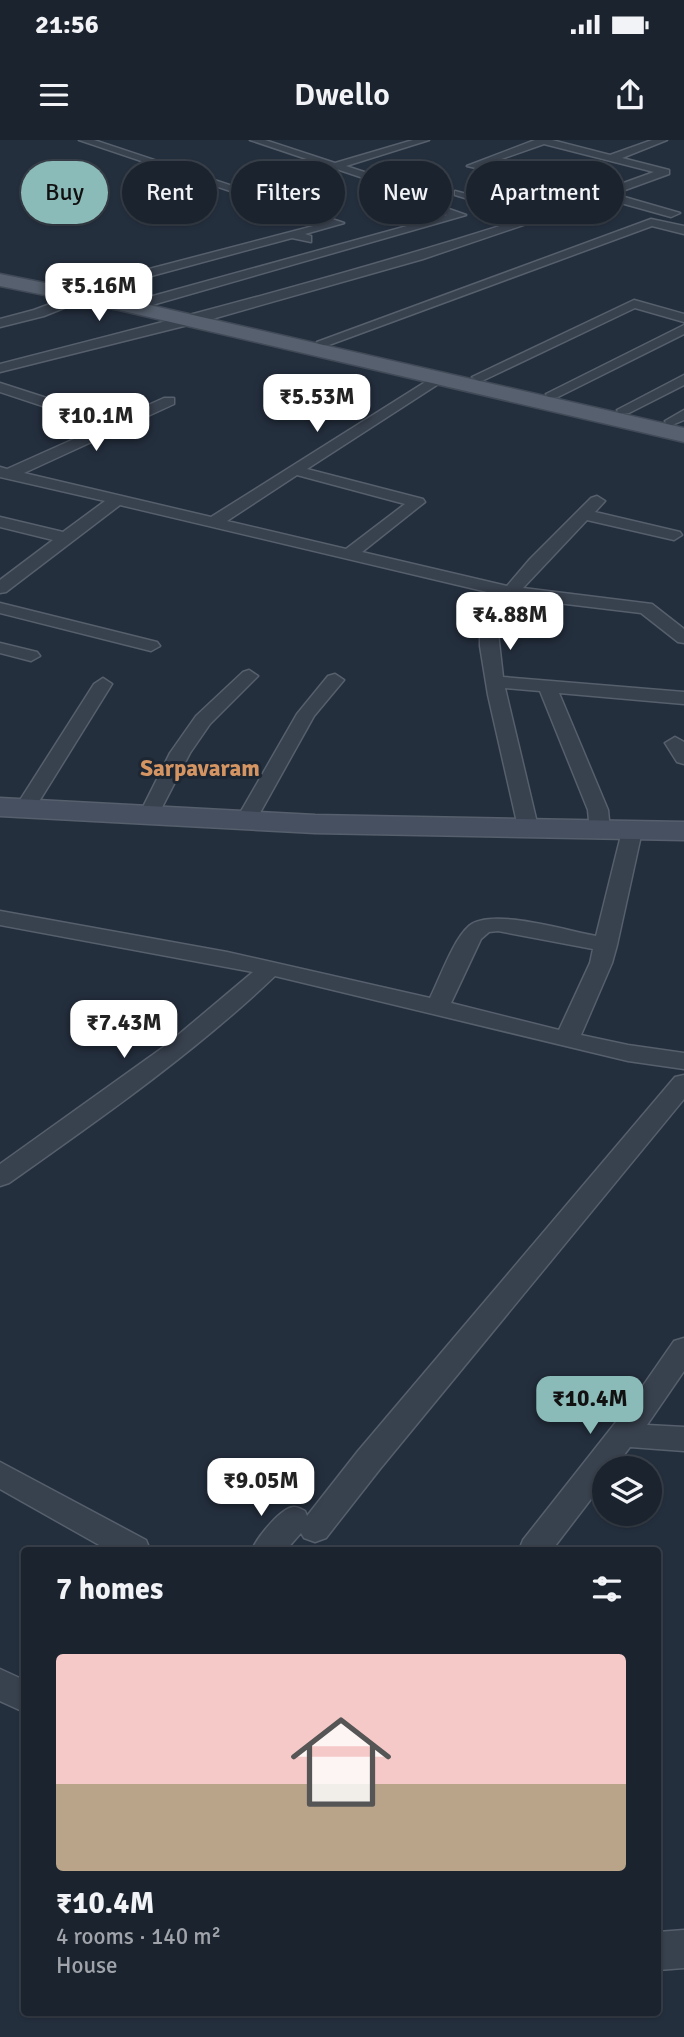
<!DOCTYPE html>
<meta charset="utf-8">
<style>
:root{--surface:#1b232e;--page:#242b36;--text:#f1f3f6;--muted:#a0a4aa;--line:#39404a;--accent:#8bbbb9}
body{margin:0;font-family:Signika,sans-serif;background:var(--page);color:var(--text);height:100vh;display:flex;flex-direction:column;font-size:26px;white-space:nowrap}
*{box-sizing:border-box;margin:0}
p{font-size:23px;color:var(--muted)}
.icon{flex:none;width:38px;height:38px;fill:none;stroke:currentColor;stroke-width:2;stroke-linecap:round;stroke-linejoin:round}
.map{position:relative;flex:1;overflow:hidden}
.sheet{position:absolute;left:21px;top:1407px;width:640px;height:469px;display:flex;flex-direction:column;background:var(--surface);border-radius:7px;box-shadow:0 2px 5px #0004,0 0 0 2px var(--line)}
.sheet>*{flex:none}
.top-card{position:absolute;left:21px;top:21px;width:642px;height:63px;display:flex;gap:14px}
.fabs{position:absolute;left:592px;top:1316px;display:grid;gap:14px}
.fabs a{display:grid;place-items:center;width:70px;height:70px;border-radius:50%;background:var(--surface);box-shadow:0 2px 5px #0004,0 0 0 2px var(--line);font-size:35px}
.price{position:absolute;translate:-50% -60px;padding:0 16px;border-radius:14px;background:#fff;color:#222;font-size:23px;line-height:46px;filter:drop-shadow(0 2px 4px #0008)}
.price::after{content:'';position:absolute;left:50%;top:42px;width:21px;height:16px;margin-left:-10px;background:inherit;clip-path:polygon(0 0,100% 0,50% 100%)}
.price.selected{background:var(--accent);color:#111}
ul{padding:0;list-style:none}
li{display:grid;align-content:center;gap:14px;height:371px;padding:0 35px}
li+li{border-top:2px solid var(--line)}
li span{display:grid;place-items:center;height:217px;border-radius:7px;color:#555}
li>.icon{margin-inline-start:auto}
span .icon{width:126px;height:126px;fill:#fffc;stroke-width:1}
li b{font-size:30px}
h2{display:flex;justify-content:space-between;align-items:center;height:84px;padding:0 35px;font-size:30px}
.tag{padding:0 24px;border-radius:32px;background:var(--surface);box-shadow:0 2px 5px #0004,0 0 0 2px var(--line);font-size:24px;line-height:63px}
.tag.selected{background:var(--accent);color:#111}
.status{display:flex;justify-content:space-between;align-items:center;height:49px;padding:0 35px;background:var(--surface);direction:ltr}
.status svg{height:19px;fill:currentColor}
header{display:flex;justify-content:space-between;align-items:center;height:91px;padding:0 35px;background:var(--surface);font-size:32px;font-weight:600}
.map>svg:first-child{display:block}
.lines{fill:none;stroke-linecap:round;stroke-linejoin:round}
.street-casing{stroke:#565f6c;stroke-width:3}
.secondary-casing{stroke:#565f6c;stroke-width:3}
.primary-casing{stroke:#414a57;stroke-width:3}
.street{fill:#38414e;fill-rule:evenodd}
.secondary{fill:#465061;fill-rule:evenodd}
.primary{fill:#56606e;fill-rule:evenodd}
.labels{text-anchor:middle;stroke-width:6;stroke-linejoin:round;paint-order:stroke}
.quarter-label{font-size:23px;font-weight:bold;fill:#d59563;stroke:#1d2633}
</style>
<div class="status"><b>21:56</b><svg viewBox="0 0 49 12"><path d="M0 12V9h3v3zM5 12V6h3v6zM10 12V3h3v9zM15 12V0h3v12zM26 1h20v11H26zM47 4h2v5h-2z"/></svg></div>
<header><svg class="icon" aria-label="menu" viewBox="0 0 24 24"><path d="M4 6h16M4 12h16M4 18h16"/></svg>Dwello<svg class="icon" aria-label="share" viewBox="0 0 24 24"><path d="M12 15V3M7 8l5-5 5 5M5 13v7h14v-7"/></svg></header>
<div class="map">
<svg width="684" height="1897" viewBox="0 0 684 1897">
<rect width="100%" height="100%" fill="#242f3e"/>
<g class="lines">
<defs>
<path id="street" d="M79 0H94L344 83 305 94 311 96V102L292 98 92 152H84V146L325 83Z
M250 0H265L335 23 413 0H429L346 26 416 49 429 62 466 75 152 165H142V159L447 75 421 66 408 53Z
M535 0H552L610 15 652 0H667L622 18 669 30V34L614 54 680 73 671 77 603 58 423 119 212 179 0 232V224C177 179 354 133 528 77L455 55V51L540 73 563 65 502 47V43L574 61 596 53 529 33 534 30 607 49 654 32 544 4 476 28 467 26Z
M651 79 684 86V94L652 86 329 205H319L317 202Z
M82 152 86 153V159L44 176 0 187V179L34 170Z
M634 160 684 174V182L635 168 484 240 479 241 472 237Z
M684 185V194L558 257H548L546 254Z
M438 234 443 235V241L307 329 423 359 425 362 362 412 507 446 530 419 591 358 597 356 605 361 595 372 680 392 682 395 674 400 587 380 523 448 652 464 684 489V503L678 502 641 473 516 458 498 493 503 537 684 552V564L559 553 608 670 610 691 607 695H593L590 691 588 670 540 551 505 548 538 687 535 691H521L518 687 488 555 480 506V493L500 455 120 365 6 452 0 453V440L53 400 0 387V377L63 392 105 361 0 337V327L7 329 103 286 0 252V243L115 280 164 258H174V264L24 333 211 377ZM297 335 405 364 346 409 227 381Z
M684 235V245L629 273H619L617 270Z
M684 270V280L672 285 667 284 665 281Z
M0 463 157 502 160 506 151 511 0 473Z
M0 503 37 512 40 516 31 521 0 513Z
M249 530 258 536 210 584 190 613 156 679H142L139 675 170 613 196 576 243 532Z
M335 534 344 540 314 576 256 680 253 684H239L236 680 297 574 328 536Z
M103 538 112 544 35 668 32 672H18L15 668 94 544Z
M675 597 684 602V624L677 622 665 603Z
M632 685 639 687 642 691 617 805 612 823 581 895 628 905 684 913V929L628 921 275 836C193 914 101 978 9 1043L0 1046V1024L165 906 253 832 0 785V771L227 812 430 858C440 838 453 800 469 786 491 767 568 791 596 796L622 691 625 687ZM498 791 593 809 590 823 559 890 451 863 481 799 489 792Z
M684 935V959L380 1329 326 1398 315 1402 304 1398 301 1393 286 1410H252C256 1399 281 1367 294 1367 298 1367 301 1369 305 1371L307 1376 358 1311 675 937Z
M684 1198V1231L647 1285 684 1287V1311L630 1307 614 1328H604V1342L552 1410H519L523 1400 631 1263 674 1201Z
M0 1322 146 1400 150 1410H108L0 1349Z
M0 1529 24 1540V1572L0 1561Z
M684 1790V1828L658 1830V1792Z"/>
<path id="secondary" d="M0 658 315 675 684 682V700L315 693 0 676Z"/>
<path id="primary" d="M0 134 119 158 684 288V302L119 170 0 146Z"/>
</defs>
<use href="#street" class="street-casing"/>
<use href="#secondary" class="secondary-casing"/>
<use href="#primary" class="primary-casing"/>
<use href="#street" class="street"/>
<use href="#secondary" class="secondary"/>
<use href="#primary" class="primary"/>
</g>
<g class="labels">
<g class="quarter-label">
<text x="200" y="636">Sarpavaram</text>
</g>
</g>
</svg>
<div class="fabs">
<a><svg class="icon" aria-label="layers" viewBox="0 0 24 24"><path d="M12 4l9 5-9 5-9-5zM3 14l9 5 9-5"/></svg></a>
</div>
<b class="price" style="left:99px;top:183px">₹5.16M</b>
<b class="price" style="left:317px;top:294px">₹5.53M</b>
<b class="price" style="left:96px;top:313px">₹10.1M</b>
<b class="price" style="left:510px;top:512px">₹4.88M</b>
<b class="price" style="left:124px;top:920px">₹7.43M</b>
<b class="price selected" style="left:590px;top:1296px">₹10.4M</b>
<b class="price" style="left:261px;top:1378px">₹9.05M</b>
<div class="top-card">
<a class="tag selected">Buy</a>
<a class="tag">Rent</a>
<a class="tag">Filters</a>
<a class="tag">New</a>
<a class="tag">Apartment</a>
</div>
<section class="sheet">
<h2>7 homes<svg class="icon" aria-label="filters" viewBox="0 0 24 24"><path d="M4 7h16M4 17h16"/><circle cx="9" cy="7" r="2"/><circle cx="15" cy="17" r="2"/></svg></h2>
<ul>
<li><span style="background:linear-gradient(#f6c9c9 60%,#b9a48a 0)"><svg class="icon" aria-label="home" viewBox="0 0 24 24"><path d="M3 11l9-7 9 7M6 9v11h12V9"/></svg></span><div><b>₹10.4M</b><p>4 rooms · 140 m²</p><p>House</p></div></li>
</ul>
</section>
</div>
